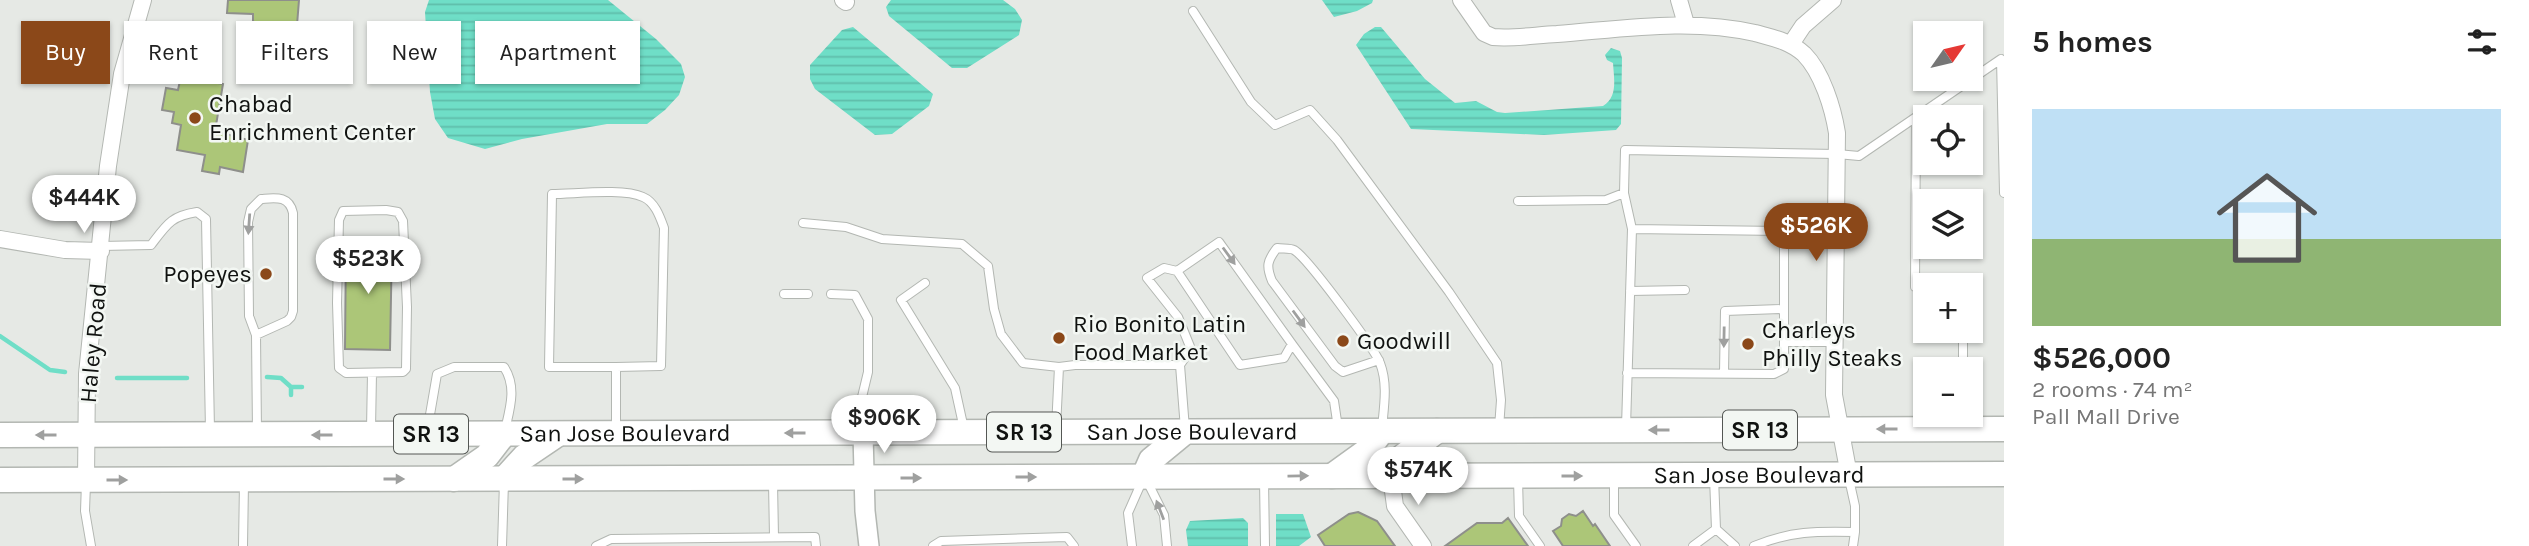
<!DOCTYPE html>
<meta charset="utf-8">
<style>
:root{--surface:#fff;--page:#f2f2f2;--text:#222;--muted:#767676;--accent:#8b4819}
body{margin:0;font-family:Karla,sans-serif;background:var(--page);color:var(--text);height:100vh;display:flex;flex-direction:column;font-size:26px;white-space:nowrap}
*{box-sizing:border-box;margin:0}
p{font-size:23px;color:var(--muted)}
.icon{flex:none;width:38px;height:38px;fill:none;stroke:currentColor;stroke-width:2;stroke-linecap:round;stroke-linejoin:round}
.map{position:relative;flex:1;overflow:hidden}
.sheet{display:flex;flex-direction:column;background:var(--surface);width:525px}
.sheet>*{flex:none}
.guide{position:absolute;left:21px;top:21px;width:665px;height:63px;display:flex;gap:14px}
.needle{width:46px;rotate:56deg}
.controls{position:absolute;left:1913px;top:21px;display:grid;gap:14px}
.controls a{display:grid;place-items:center;width:70px;height:70px;border-radius:0px;background:var(--surface);box-shadow:0 2px 5px #0004;font-size:35px}
.price{position:absolute;translate:-50% -60px;padding:0 16px;border-radius:24px;background:#fff;color:#222;font-size:23px;line-height:46px;filter:drop-shadow(0 2px 4px #0008)}
.price::after{content:'';position:absolute;left:50%;top:42px;width:21px;height:16px;margin-left:-10px;background:inherit;clip-path:polygon(0 0,100% 0,50% 100%)}
.price.selected{background:var(--accent);color:#fff}
ul{padding:0;list-style:none}
li{display:grid;align-content:center;gap:14px;height:371px;padding:0 28px}
li span{display:grid;place-items:center;height:217px;border-radius:0px;color:#555}
li>.icon{margin-inline-start:auto}
span .icon{width:126px;height:126px;fill:#fffc;stroke-width:1}
li b{font-size:30px}
h2{display:flex;justify-content:space-between;align-items:center;height:84px;padding:0 28px;font-size:30px}
.tag{padding:0 24px;border-radius:0px;background:var(--surface);box-shadow:0 2px 5px #0004;font-size:24px;line-height:63px}
.tag.selected{background:var(--accent);color:#fff}
main{display:flex;flex:1;min-height:0}
.map>svg:first-child{display:block}
.water{fill:url(#water-rules)}
.lines{fill:none;stroke-linecap:round;stroke-linejoin:round}
.stream{stroke:#6fdec7;stroke-width:4.5}
.building{fill:#acc678;stroke:#8e8f8b;stroke-width:2}
.service-casing{stroke:#b3b7b2;stroke-width:10}
.minor-casing{stroke:#b3b7b2;stroke-width:18}
.tertiary-casing{stroke:#b3b7b2;stroke-width:22}
.primary-casing{stroke:#b3b7b2;stroke-width:27}
.service{stroke:#fff;stroke-width:8}
.minor{stroke:#fff;stroke-width:16}
.tertiary{stroke:#fff;stroke-width:19}
.primary{stroke:#fff;stroke-width:24}
.oneway{fill:#9fa09f}
.poi-dot{fill:#8b4819;stroke:#f3f7f3;stroke-width:2.5}
.labels{text-anchor:middle;stroke-width:5;stroke-linejoin:round;paint-order:stroke}
.shield{fill:#f3f7f3;stroke:#545754;stroke-width:2}
.shield-label{font-size:23px;font-weight:bold;fill:#101210}
.poi-label{font-size:24px;fill:#101210;stroke:#f3f7f3;text-anchor:start}
.street-label{font-size:24px;fill:#101210;stroke:#f3f7f3}
</style>
<main>
<div class="map">
<svg width="2004" height="546" viewBox="0 0 2004 546">
<defs>
<pattern id="water-rules" width="6" height="5" patternUnits="userSpaceOnUse" patternTransform="scale(1.75)"><rect width="6" height="5" fill="#6fdec7"/><path d="M0 2.5h6" fill="none" stroke="#5fbdaa"/></pattern>
</defs>
<rect width="100%" height="100%" fill="#e6e9e5"/>
<path class="water" d="M429 0H608L656 39 681 64 685 77 679 95 665 110 647 124H607L522 139 485 149 448 138 435 119 430 92 425 12Z
M891 0H1003L1015 9 1022 20 1019 35 967 68H952L889 16 886 7Z
M1322 0H1373L1372 3 1357 11 1334 17Z
M853 27 933 94 929 106 892 134 875 135 815 89 810 79V65L842 30Z
M1375 27H1381L1425 79 1455 103 1476 101 1497 112 1505 113 1603 106C1618 97 1614 79 1613 63L1607 60 1605 55 1611 48 1620 51 1622 58 1621 124 1616 130 1544 135 1411 129 1356 45 1364 34Z
M1276 514H1303L1311 537 1299 546H1276Z
M1243 518 1248 523V546H1188L1186 530 1190 521Z"/>
<g class="lines">
<path class="stream" d="M0 336 50 370 65 372
M267 377 281 378 291 387H302
M117 378H187
M291 387V395"/>
</g>
<path class="building" d="M228 0H299L297 25 287 33 264 31 253 21V14L227 13Z
M181 76 223 84 215 131 248 140 243 172 220 167 219 174 202 171 205 155 177 150 181 125 172 123 174 112 162 110 166 88 178 90Z
M346 242 392 243 390 350 345 349Z
M1583 511 1593 526 1595 524 1610 546H1563L1553 531 1561 526 1562 519 1569 514 1576 516Z
M1358 512 1377 521 1395 546H1325L1318 535 1349 514Z
M1508 518 1528 546H1445L1477 523H1502Z"/>
<g class="lines">
<defs>
<path id="service" d="M1193 11 1251 102 1275 125 1310 110 1337 140 1449 292 1497 363 1501 400 1499 428
M1916 117 1915 287H1925
M1518 201 1606 200 1624 193
M386 210 398 212 403 221 407 307 406 369 403 372 346 373 339 368 337 303 339 220 343 211Z
M803 223 846 227 882 239 962 244 988 266 994 309 1001 334 1023 363 1059 367
M1632 229 1624 193 1625 150 1837 154 1859 156 2001 59 2004 193
M1784 231V342H1833
M101 246 151 245C167 224 171 216 197 212L206 219 210 430
M1177 271 1219 242 1292 344 1284 358 1240 365 1177 271 1164 268 1147 278 1178 317 1191 349 1180 365
M925 283 901 300 955 388 964 429
M1630 291 1685 290
M784 294H808
M831 294 855 295 868 319V372L862 397 863 430
M256 335 287 321 291 317 293 311V213C289 195 275 198 261 199L251 209 248 222 249 316 256 335 257 432
M1292 344 1334 401 1338 428
M1379 360 1343 372 1335 366 1272 281C1266 266 1267 261 1277 248 1282 249 1290 248 1294 250 1307 257 1374 348 1380 363 1388 384 1384 406 1382 428
M616 367H549L552 194C575 194 623 188 643 197 655 202 660 217 664 228L661 366 616 367V430
M1963 369V331
M1627 373 1774 374 1784 369V342
M1724 373 1725 311 1783 309
M1626 427 1632 229 1784 231 1835 230
M1056 428 1059 367 1075 365H1180L1185 429
M371 429 372 373
M427 432 437 374 454 367H504C517 387 510 408 505 430
M1146 479 1164 515 1167 546
M1264 479 1265 546
M1518 479 1519 516 1540 546
M1614 479V515L1636 546
M773 482 774 537
M86 483 85 511 91 546
M1716 529 1735 546
M243 546 244 483
M502 546 504 482
M596 546 611 539 815 537 816 546
M933 546 941 541 1067 537 1074 546
M1132 546 1128 513 1143 479
M1693 546 1716 529 1714 477
M1754 546C1790 531 1817 531 1855 532V506L1849 479
M1853 546 1855 532"/>
<path id="minor" d="M843 0 846 2
M1461 0 1484 33 1493 37C1514 39 1536 35 1557 34 1623 29 1690 18 1755 33 1773 38 1790 41 1804 54 1822 72 1833 108 1837 133L1834 395 1849 475
M1679 0 1686 24
M1791 44 1803 26 1833 0
M0 239 65 250 101 251
M1391 476 1395 506 1423 546
M86 480 87 374 108 166 122 74 143 0"/>
<path id="tertiary" d="M863 433 865 511 869 546"/>
<g id="primary">
<path id="s1" d="M0 435 2004 429"/>
<path d="M1144 476 1151 460 1185 432"/>
<path d="M1332 476 1368 450 1382 431"/>
<path d="M1391 476 1398 460 1437 431"/>
<path d="M454 479 487 456 504 434"/>
<path d="M504 479 524 457 558 434"/>
<path id="s2" d="M0 480 2004 474"/>
</g>
</defs>
<use href="#service" class="service-casing"/>
<use href="#minor" class="minor-casing"/>
<use href="#tertiary" class="tertiary-casing"/>
<use href="#primary" class="primary-casing"/>
<use href="#service" class="service"/>
<use href="#minor" class="minor"/>
<use href="#tertiary" class="tertiary"/>
<use href="#primary" class="primary"/>
</g>
<defs><path id="oneway-solid" d="M-6-.8H1V-3.2L6.5 0L1 3.2V.8H-6Z" transform="scale(1.75)"/></defs>
<g class="oneway">
<use href="#oneway-solid" transform="translate(249 224) rotate(94)"/>
<use href="#oneway-solid" transform="translate(1229 256) rotate(54)"/>
<use href="#oneway-solid" transform="translate(1299 319) rotate(54)"/>
<use href="#oneway-solid" transform="translate(1724 337) rotate(91)"/>
<use href="#oneway-solid" transform="translate(1887 429) rotate(180)"/>
<use href="#oneway-solid" transform="translate(1659 430) rotate(180)"/>
<use href="#oneway-solid" transform="translate(795 433) rotate(-180)"/>
<use href="#oneway-solid" transform="translate(46 435) rotate(180)"/>
<use href="#oneway-solid" transform="translate(322 435) rotate(180)"/>
<use href="#oneway-solid" transform="translate(1298 476) rotate(-1)"/>
<use href="#oneway-solid" transform="translate(1572 476)"/>
<use href="#oneway-solid" transform="translate(1026 477)"/>
<use href="#oneway-solid" transform="translate(911 478)"/>
<use href="#oneway-solid" transform="translate(394 479)"/>
<use href="#oneway-solid" transform="translate(573 479)"/>
<use href="#oneway-solid" transform="translate(117 480)"/>
<use href="#oneway-solid" transform="translate(1160 510) rotate(-111)"/>
</g>
<g class="poi-dot">
<circle cx="195" cy="118" r="7"/>
<circle cx="266" cy="274" r="7"/>
<circle cx="1059" cy="338" r="7"/>
<circle cx="1343" cy="341" r="7"/>
<circle cx="1748" cy="344" r="7"/>
</g>
<g class="labels">
<g class="shield">
<rect x="1723" y="410.5" width="74" height="39" rx="5"/>
<rect x="987" y="412.5" width="74" height="39" rx="5"/>
<rect x="394" y="414.5" width="74" height="39" rx="5"/>
</g>
<g class="shield-label">
<text x="1760" y="438">SR 13</text>
<text x="1024" y="440">SR 13</text>
<text x="431" y="442">SR 13</text>
</g>
<g class="poi-label">
<text x="209" y="112">Chabad<tspan x="209" dy="28">Enrichment Center</tspan></text>
<text x="252" y="282" text-anchor="end">Popeyes</text>
<text x="1073" y="332">Rio Bonito Latin<tspan x="1073" dy="28">Food Market</tspan></text>
<text x="1762" y="338">Charleys<tspan x="1762" dy="28">Philly Steaks</tspan></text>
<text x="1357" y="349">Goodwill</text>
</g>
<g class="street-label">
<text transform="translate(93 343) rotate(-85)" y="8">Haley Road</text>
<text dy="8" stroke="none"><textPath href="#s1" startOffset="1192">San Jose Boulevard</textPath></text>
<text dy="8" stroke="none"><textPath href="#s1" startOffset="625">San Jose Boulevard</textPath></text>
<text dy="8" stroke="none"><textPath href="#s2" startOffset="1759">San Jose Boulevard</textPath></text>
</g>
</g>
</svg>
<div class="controls">
<a><svg class="needle" viewBox="-14 -14 28 28"><path d="M0-13l5 13h-10z" fill="#e53935"/><path d="M0 13l5-13h-10z" fill="#767676"/></svg></a>
<a><svg class="icon" aria-label="locate" viewBox="0 0 24 24"><circle cx="12" cy="12" r="6"/><path d="M12 2v4M12 18v4M2 12h4M18 12h4"/></svg></a>
<a><svg class="icon" aria-label="layers" viewBox="0 0 24 24"><path d="M12 4l9 5-9 5-9-5zM3 14l9 5 9-5"/></svg></a>
<a>+</a>
<a>−</a>
</div>
<b class="price" style="left:84px;top:235px">$444K</b>
<b class="price selected" style="left:1816px;top:263px">$526K</b>
<b class="price" style="left:368px;top:296px">$523K</b>
<b class="price" style="left:884px;top:455px">$906K</b>
<b class="price" style="left:1418px;top:507px">$574K</b>
<div class="guide">
<a class="tag selected">Buy</a>
<a class="tag">Rent</a>
<a class="tag">Filters</a>
<a class="tag">New</a>
<a class="tag">Apartment</a>
</div>
</div>
<section class="sheet">
<h2>5 homes<svg class="icon" aria-label="filters" viewBox="0 0 24 24"><path d="M4 7h16M4 17h16"/><circle cx="9" cy="7" r="2"/><circle cx="15" cy="17" r="2"/></svg></h2>
<ul>
<li><span style="background:linear-gradient(#bfe0f5 60%,#8fb573 0)"><svg class="icon" aria-label="home" viewBox="0 0 24 24"><path d="M3 11l9-7 9 7M6 9v11h12V9"/></svg></span><div><b>$526,000</b><p>2 rooms · 74 m²</p><p>Pall Mall Drive</p></div></li>
</ul>
</section>
</main>
